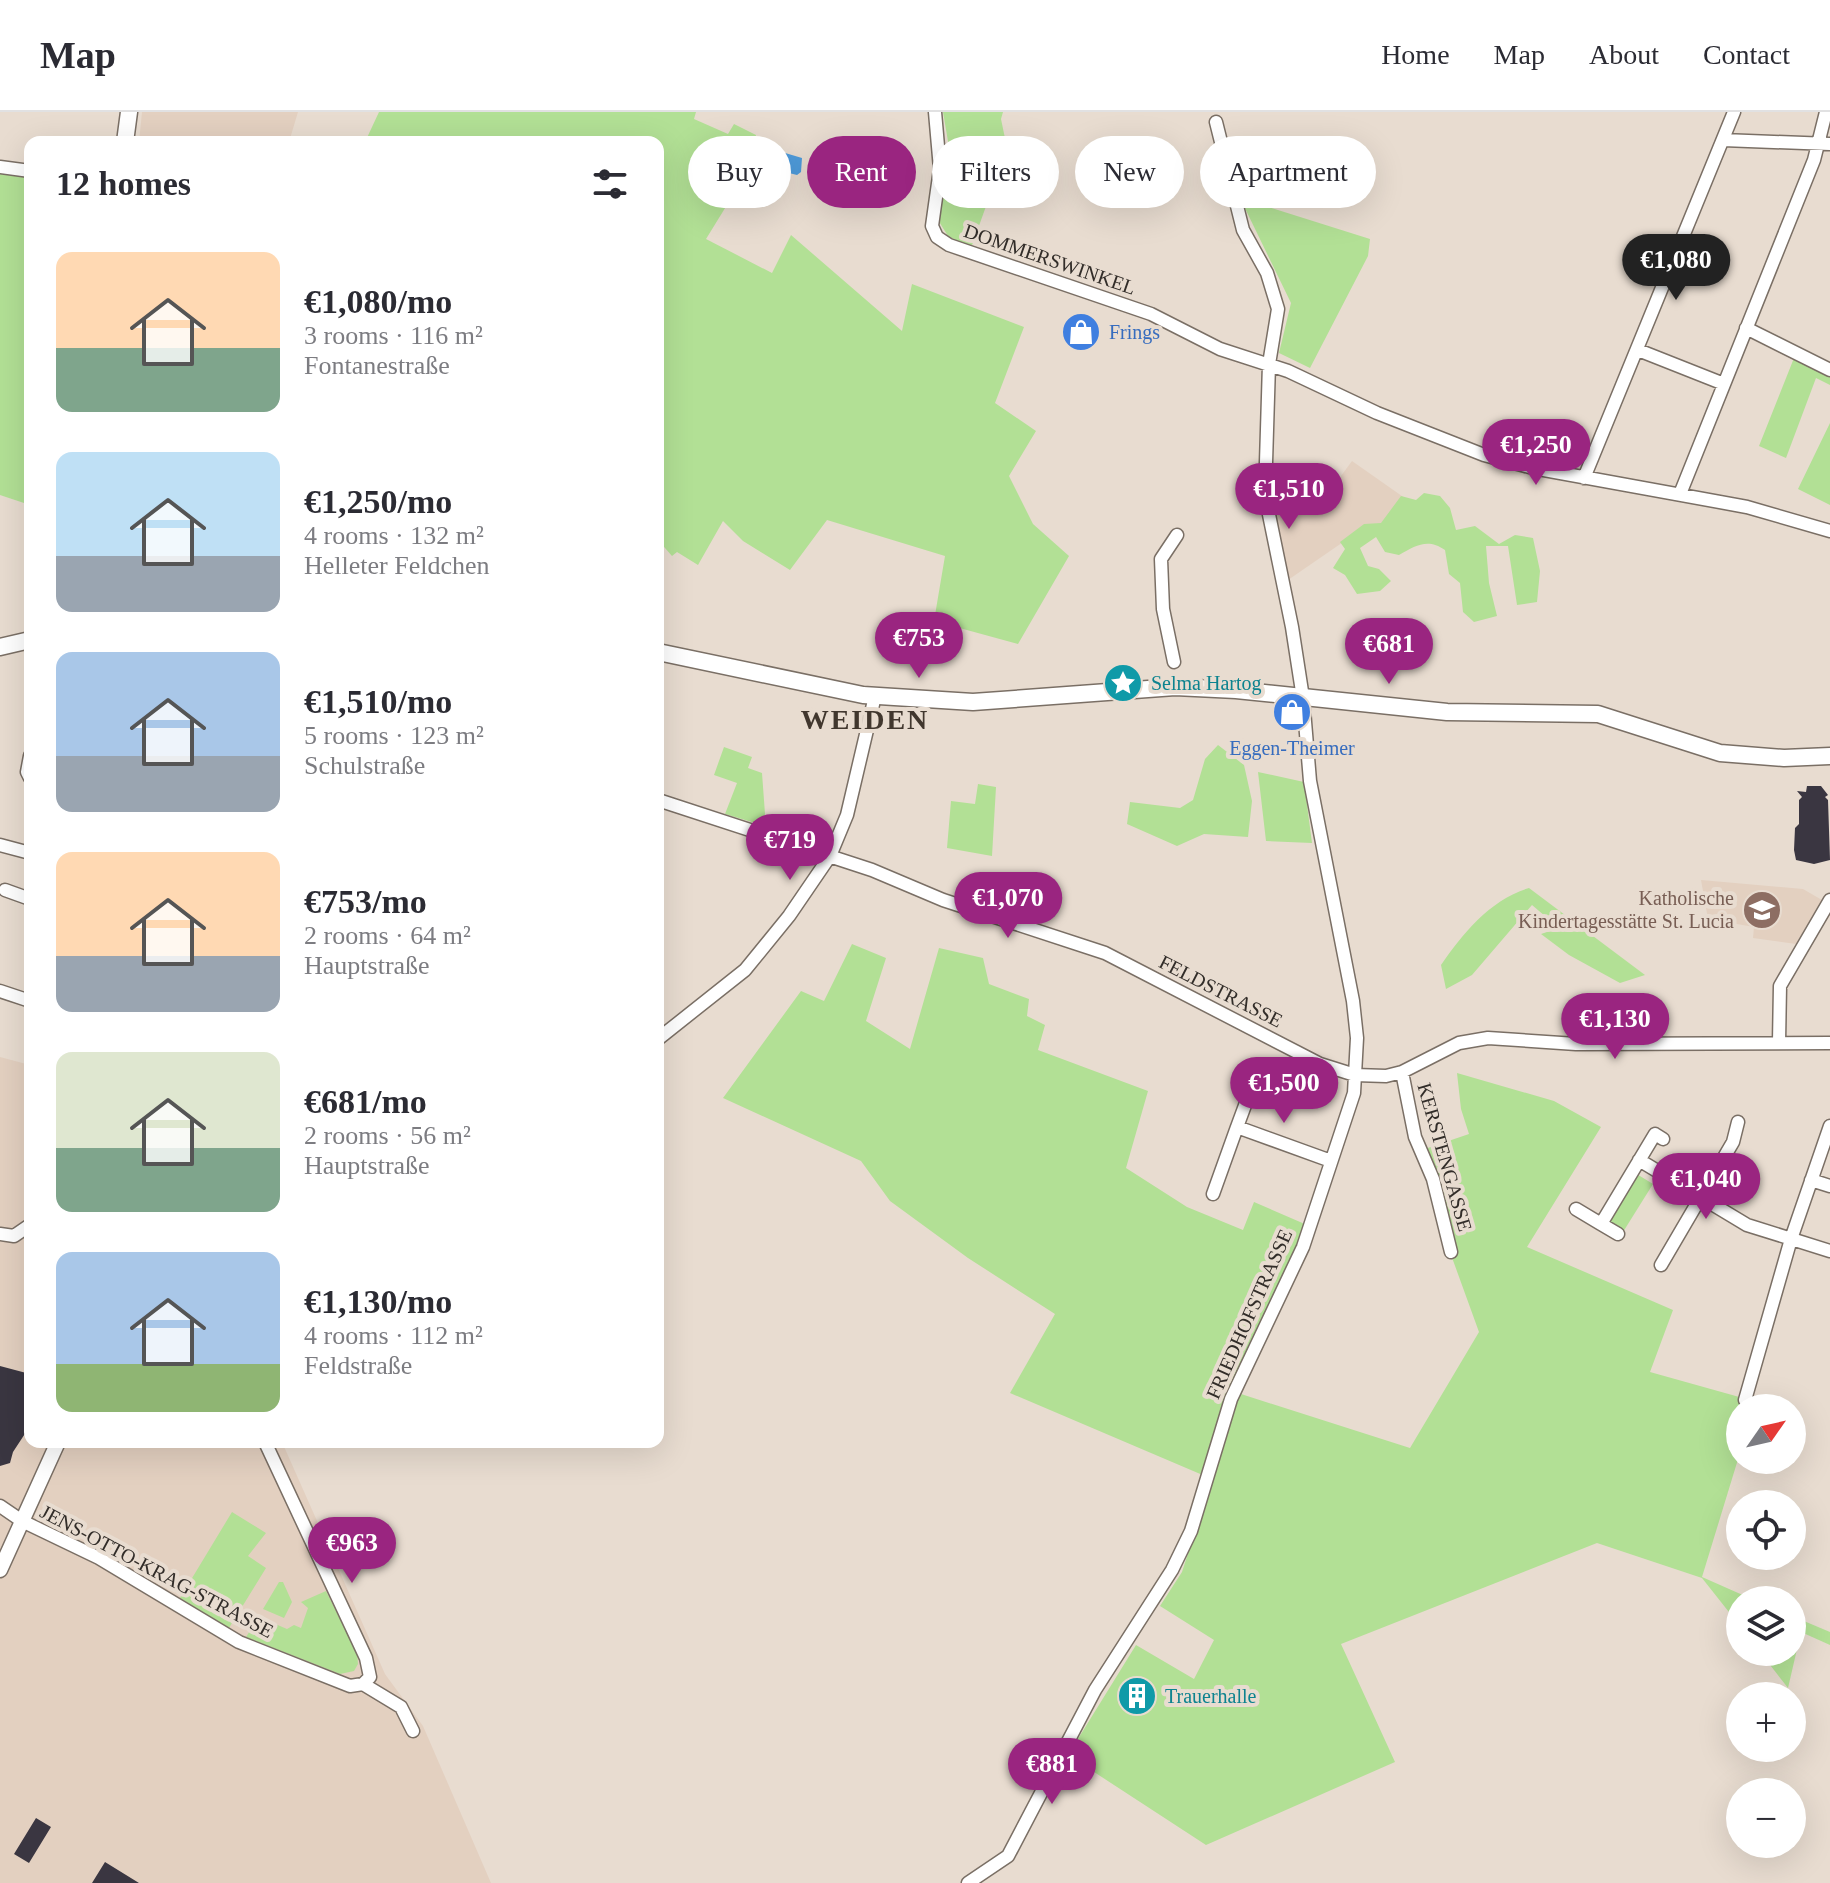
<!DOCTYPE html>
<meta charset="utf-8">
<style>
:root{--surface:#fff;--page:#f2f2f3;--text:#2b2b33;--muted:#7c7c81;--line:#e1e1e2;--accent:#9a2580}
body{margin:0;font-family:"Times New Roman",serif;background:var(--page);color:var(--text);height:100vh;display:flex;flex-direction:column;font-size:30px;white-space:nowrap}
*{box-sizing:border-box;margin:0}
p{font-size:26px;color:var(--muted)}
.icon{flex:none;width:44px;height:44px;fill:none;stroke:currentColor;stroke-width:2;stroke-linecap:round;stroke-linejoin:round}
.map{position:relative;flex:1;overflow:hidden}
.details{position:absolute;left:24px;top:24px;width:640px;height:1312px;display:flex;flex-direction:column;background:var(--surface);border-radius:16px;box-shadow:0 8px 32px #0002}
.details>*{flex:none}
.guide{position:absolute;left:688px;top:24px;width:760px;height:72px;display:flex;gap:16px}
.needle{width:52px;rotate:56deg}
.fabs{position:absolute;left:1726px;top:1282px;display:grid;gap:16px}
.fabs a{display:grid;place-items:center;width:80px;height:80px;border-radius:50%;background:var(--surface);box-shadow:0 8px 32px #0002;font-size:40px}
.price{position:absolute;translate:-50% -68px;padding:0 18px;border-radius:28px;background:var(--accent);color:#fff;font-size:26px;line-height:52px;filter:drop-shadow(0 2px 4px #0008)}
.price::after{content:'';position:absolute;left:50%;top:48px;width:24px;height:18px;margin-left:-12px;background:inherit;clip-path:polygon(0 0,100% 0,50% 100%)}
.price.selected{background:#222;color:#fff}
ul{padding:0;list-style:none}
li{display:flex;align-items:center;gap:24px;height:200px;padding:0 32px}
li span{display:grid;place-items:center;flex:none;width:224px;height:160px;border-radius:16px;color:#555}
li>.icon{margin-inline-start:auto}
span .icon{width:96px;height:96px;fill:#fffc;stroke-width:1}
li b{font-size:34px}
h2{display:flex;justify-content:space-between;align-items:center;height:96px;padding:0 32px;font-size:34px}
.chip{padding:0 28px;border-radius:36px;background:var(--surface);box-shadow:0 8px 32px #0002;font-size:28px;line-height:72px}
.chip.selected{background:var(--accent);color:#fff}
header{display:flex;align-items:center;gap:48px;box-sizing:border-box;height:112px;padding:0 40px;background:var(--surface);border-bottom:2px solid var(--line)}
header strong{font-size:38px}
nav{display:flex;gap:44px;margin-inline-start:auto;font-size:28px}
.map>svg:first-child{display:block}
.built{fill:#e3d0c0}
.green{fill:#b2e095}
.water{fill:#4f9cdc}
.building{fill:#3a3641}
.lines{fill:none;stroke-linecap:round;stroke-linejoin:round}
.minor-casing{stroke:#7a6f65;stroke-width:15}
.tertiary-casing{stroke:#7a6f65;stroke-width:17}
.secondary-casing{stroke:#7a6f65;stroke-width:19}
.minor{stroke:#fff;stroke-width:12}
.tertiary{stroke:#fff;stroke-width:14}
.secondary{stroke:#fff;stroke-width:16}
.labels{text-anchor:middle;stroke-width:8;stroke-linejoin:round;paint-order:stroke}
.street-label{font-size:20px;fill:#322d29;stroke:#e8dcd0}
.shop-label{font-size:20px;fill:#366cbe;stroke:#e8dcd0;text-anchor:start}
.culture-label{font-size:20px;fill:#0d838f;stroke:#e8dcd0;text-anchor:start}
.education-label{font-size:20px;fill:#785e54;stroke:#e8dcd0;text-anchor:end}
.district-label{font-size:28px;font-weight:bold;letter-spacing:2px;fill:#41372e;stroke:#e8dcd0}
</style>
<header>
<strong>Map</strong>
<nav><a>Home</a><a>Map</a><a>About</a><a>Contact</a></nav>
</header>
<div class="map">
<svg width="1830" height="1771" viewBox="0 0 1830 1771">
<rect width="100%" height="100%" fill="#e8dcd0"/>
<path class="built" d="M142 0H298L289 30H139Z
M1352 349 1429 403 1365 415 1288 468 1270 381 1303 372 1324 387Z
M1701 768 1803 777 1822 788 1796 832 1753 826 1754 815 1708 807Z
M0 945 30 953V1330H282L385 1562 423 1614 491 1771H0Z"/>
<path class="green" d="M379 0H696L694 7 728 22 734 12 756 23 751 54 706 127 772 161 791 123 902 219 912 172 1024 215 995 291 1036 319 1009 364 1033 412 1069 444 1018 532 934 509 945 444 827 408 790 458 743 429 723 409 698 453 677 440 672 444 658 428V30H365Z
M943 0H1003L1001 7 1007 36 971 136 948 124 938 108 951 47Z
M0 58 30 62V393L0 383Z
M1240 86 1370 127 1368 144 1310 256 1279 241 1291 191Z
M1794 246 1830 262V273L1816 266 1786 346 1759 334Z
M1830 311V393L1798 377Z
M1424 381 1440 384 1450 396 1456 418 1475 414 1499 432 1515 423 1533 426 1540 459 1537 490 1517 493 1508 434H1486L1489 471 1497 504 1474 510 1463 500 1460 471 1449 462 1445 438C1428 426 1416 433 1399 443L1385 440 1376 425 1360 436 1368 454 1379 457 1391 469 1380 479 1357 482 1345 463 1333 456 1345 437 1340 430 1364 412 1381 411 1401 384 1416 388Z
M1218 633 1244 653 1252 689 1248 725 1204 722 1177 734 1127 712 1130 690 1180 696 1193 688 1205 647Z
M724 635 752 645 748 656 762 661 765 702 762 713 725 702 737 671 714 663Z
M1258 660 1304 670 1312 731 1266 729Z
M978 672 996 675 992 744 947 736 951 689 975 692Z
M1529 776 1645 863 1620 871 1569 843 1541 822 1559 816 1532 793 1472 863 1446 877 1441 853C1463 821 1491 787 1529 776Z
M852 832 886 846 866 909 910 937 939 836 983 846 989 872 1029 887 1027 904 1045 913 1038 938 1148 979 1126 1056 1187 1095 1243 1118 1254 1090 1314 1116 1241 1282 1410 1336 1479 1220 1442 1118 1431 1074 1416 1040 1469 1022 1461 997 1457 961 1554 989 1601 1015 1527 1135 1673 1198 1650 1260 1750 1288 1748 1296H1740L1739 1344 1702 1465 1754 1488H1740V1514L1702 1466 1597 1431 1341 1532 1395 1650 1206 1733 1068 1643 1136 1533 1194 1567 1214 1528 1160 1494 1182 1460 1212 1367 1010 1281 1055 1202 968 1146 890 1089 861 1049 723 986 801 879 824 889Z
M1635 1061 1653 1072 1623 1120 1610 1112 1609 1106Z
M232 1400 266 1421 248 1444 266 1456 229 1516 180 1486Z
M279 1470H283L292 1490 284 1506 263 1497Z
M326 1479 357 1541 358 1552 354 1559 340 1562 246 1525 259 1505 287 1517 294 1513 301 1516 308 1496 301 1490Z
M1792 1504 1830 1520V1533L1801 1520 1788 1576 1760 1540H1792Z"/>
<path class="water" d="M765 35 802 46 801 60 797 63 785 60 776 64 763 60 761 39Z"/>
<path class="building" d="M1807 674H1821L1828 683 1825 685 1828 688 1830 748 1814 752 1796 748 1794 738 1795 716 1799 712V688L1802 685 1797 679 1806 680Z
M0 1254 30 1262V1314L13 1340 10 1351 0 1354Z
M36 1706 51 1715 29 1751 14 1742Z
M105 1750 139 1771H92Z"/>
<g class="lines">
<defs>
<path id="minor" d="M935 0 940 57 932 114 937 125 949 133 1151 202 1220 237 1288 259 1377 301 1484 343 1533 356 1747 395 1830 419
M1723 28 1830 32
M0 55 30 59
M1746 216 1830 258
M1638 238 1724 272
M1584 366 1734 0
M1680 382 1814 48 1826 0
M1174 550 1163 497 1161 447 1177 423
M30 644 27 660 30 666
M658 688 872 758 943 788 1105 841 1320 952 1355 963 1386 964 1402 960 1459 931 1488 926 1576 932 1830 931
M0 733 30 741
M5 778 30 787
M0 879 30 889
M658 927 745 858 789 804 830 744 847 703 875 584
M1779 930 1780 874 1830 788
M1402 960 1415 1025 1433 1067 1451 1140
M1254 969 1237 1015 1331 1049
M1639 1048 1747 1113 1830 1139
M1811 1068 1830 1074
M1213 1082 1237 1015
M1576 1097 1601 1112 1655 1022 1663 1027
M1601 1112 1618 1122
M0 1122 14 1124 30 1113
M1661 1153 1733 1030 1738 1010
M1745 1288 1791 1127 1830 1014
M265 1330 366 1546 370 1565 363 1572 401 1595 413 1619
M0 1394 22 1409 99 1446 239 1530 350 1574 363 1572
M968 1771 1008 1744 1095 1578 1172 1458 1191 1419 1231 1287 1303 1135 1354 981 1357 926 1353 889 1310 669 1303 586 1292 515 1265 383 1269 252 1278 197 1267 161 1243 118 1216 10"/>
<path id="tertiary" d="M0 1458 58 1330"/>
<path id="secondary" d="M125 30 129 0
M0 535 30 528
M658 540 863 583 973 590 1175 575 1236 578 1447 600 1598 602 1720 641 1784 646 1830 644"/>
</defs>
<use href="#minor" class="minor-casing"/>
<use href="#tertiary" class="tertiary-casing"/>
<use href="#secondary" class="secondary-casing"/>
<use href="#minor" class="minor"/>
<use href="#tertiary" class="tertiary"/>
<use href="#secondary" class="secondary"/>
</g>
<defs>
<symbol id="shop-disc" viewBox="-11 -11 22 22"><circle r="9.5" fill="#3f7fe0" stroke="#e8dcd0"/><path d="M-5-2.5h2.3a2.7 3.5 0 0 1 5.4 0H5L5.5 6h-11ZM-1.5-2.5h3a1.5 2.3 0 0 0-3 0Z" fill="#fff"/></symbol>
<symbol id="sight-disc" viewBox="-11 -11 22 22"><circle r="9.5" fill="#0f9aa8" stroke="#e8dcd0"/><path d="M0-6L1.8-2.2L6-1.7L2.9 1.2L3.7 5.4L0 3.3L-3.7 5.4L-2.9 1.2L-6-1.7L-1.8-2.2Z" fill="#fff"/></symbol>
<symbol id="school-disc" viewBox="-11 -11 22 22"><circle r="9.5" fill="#8d6e63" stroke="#e8dcd0"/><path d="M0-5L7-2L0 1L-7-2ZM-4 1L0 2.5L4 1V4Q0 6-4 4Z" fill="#fff"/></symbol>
<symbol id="building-disc" viewBox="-11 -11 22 22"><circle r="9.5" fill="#0f9aa8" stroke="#e8dcd0"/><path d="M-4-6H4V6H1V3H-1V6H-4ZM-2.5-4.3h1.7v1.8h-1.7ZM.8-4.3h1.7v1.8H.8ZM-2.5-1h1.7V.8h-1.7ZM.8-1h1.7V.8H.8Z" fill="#fff"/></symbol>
</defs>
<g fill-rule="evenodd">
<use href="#shop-disc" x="1059" y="198" width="44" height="44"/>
<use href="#sight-disc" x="1101" y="549" width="44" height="44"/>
<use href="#shop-disc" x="1270" y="578" width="44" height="44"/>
<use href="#school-disc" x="1740" y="776" width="44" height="44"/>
<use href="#building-disc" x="1115" y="1562" width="44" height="44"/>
</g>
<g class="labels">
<g class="street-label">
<text transform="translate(1050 147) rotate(19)" y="7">DOMMERSWINKEL</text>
<text transform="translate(1221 879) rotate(27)" y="7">FELDSTRASSE</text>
<text transform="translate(1445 1045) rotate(74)" y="7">KERSTENGASSE</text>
<text transform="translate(1249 1202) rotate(-66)" y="7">FRIEDHOFSTRASSE</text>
<text transform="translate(157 1459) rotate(28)" y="7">JENS-OTTO-KRAG-STRASSE</text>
</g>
<g class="shop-label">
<text x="1109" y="227">Frings</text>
<text x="1292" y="643" text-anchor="middle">Eggen-Theimer</text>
</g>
<g class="culture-label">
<text x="1151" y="578">Selma Hartog</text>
<text x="1165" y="1591">Trauerhalle</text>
</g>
<g class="education-label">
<text x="1734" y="793">Katholische<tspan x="1734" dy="23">Kindertagesstätte St. Lucia</tspan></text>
</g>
<g class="district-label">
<text x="865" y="617">WEIDEN</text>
</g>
</g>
</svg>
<div class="fabs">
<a><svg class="needle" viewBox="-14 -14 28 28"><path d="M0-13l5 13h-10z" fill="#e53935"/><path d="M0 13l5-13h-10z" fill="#7c7c81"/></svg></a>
<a><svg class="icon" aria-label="locate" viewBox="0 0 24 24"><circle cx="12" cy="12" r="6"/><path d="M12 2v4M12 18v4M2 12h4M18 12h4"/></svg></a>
<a><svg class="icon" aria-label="layers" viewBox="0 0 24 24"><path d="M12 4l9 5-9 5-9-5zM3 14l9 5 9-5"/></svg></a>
<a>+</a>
<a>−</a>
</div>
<b class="price selected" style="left:1676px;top:190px">€1,080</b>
<b class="price" style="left:1536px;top:375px">€1,250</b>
<b class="price" style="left:1289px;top:419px">€1,510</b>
<b class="price" style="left:919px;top:568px">€753</b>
<b class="price" style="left:1389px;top:574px">€681</b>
<b class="price" style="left:790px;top:770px">€719</b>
<b class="price" style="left:1008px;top:828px">€1,070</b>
<b class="price" style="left:1615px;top:949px">€1,130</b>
<b class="price" style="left:1284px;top:1013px">€1,500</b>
<b class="price" style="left:1706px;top:1109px">€1,040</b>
<b class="price" style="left:352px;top:1473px">€963</b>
<b class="price" style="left:1052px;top:1694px">€881</b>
<div class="guide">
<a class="chip">Buy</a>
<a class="chip selected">Rent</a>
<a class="chip">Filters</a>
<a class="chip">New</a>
<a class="chip">Apartment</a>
</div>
<section class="details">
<h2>12 homes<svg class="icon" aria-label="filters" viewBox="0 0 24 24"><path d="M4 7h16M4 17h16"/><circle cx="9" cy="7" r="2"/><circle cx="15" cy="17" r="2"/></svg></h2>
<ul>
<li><span style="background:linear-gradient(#ffd9b3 60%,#7fa58c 0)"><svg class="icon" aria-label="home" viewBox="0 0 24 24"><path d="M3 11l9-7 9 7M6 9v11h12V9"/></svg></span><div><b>€1,080/mo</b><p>3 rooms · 116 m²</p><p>Fontanestraße</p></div></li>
<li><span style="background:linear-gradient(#bfe0f5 65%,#9aa5b1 0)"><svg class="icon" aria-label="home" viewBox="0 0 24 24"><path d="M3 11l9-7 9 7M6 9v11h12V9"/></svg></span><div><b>€1,250/mo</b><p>4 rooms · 132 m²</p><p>Helleter Feldchen</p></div></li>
<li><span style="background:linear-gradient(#a9c7e8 65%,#9aa5b1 0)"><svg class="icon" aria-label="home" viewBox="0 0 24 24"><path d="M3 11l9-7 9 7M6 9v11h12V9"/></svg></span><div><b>€1,510/mo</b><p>5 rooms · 123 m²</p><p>Schulstraße</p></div></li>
<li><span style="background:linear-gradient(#ffd9b3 65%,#9aa5b1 0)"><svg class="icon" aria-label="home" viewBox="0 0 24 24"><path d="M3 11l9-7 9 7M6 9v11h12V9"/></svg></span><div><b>€753/mo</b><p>2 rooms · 64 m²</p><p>Hauptstraße</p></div></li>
<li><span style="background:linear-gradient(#dfe7d0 60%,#7fa58c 0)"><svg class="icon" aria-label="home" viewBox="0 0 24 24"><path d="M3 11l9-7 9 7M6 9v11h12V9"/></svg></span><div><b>€681/mo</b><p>2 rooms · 56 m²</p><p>Hauptstraße</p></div></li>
<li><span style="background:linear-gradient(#a9c7e8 70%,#8fb573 0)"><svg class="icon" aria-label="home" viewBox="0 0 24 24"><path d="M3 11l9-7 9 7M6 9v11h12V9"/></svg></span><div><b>€1,130/mo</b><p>4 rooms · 112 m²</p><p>Feldstraße</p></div></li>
</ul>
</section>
</div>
